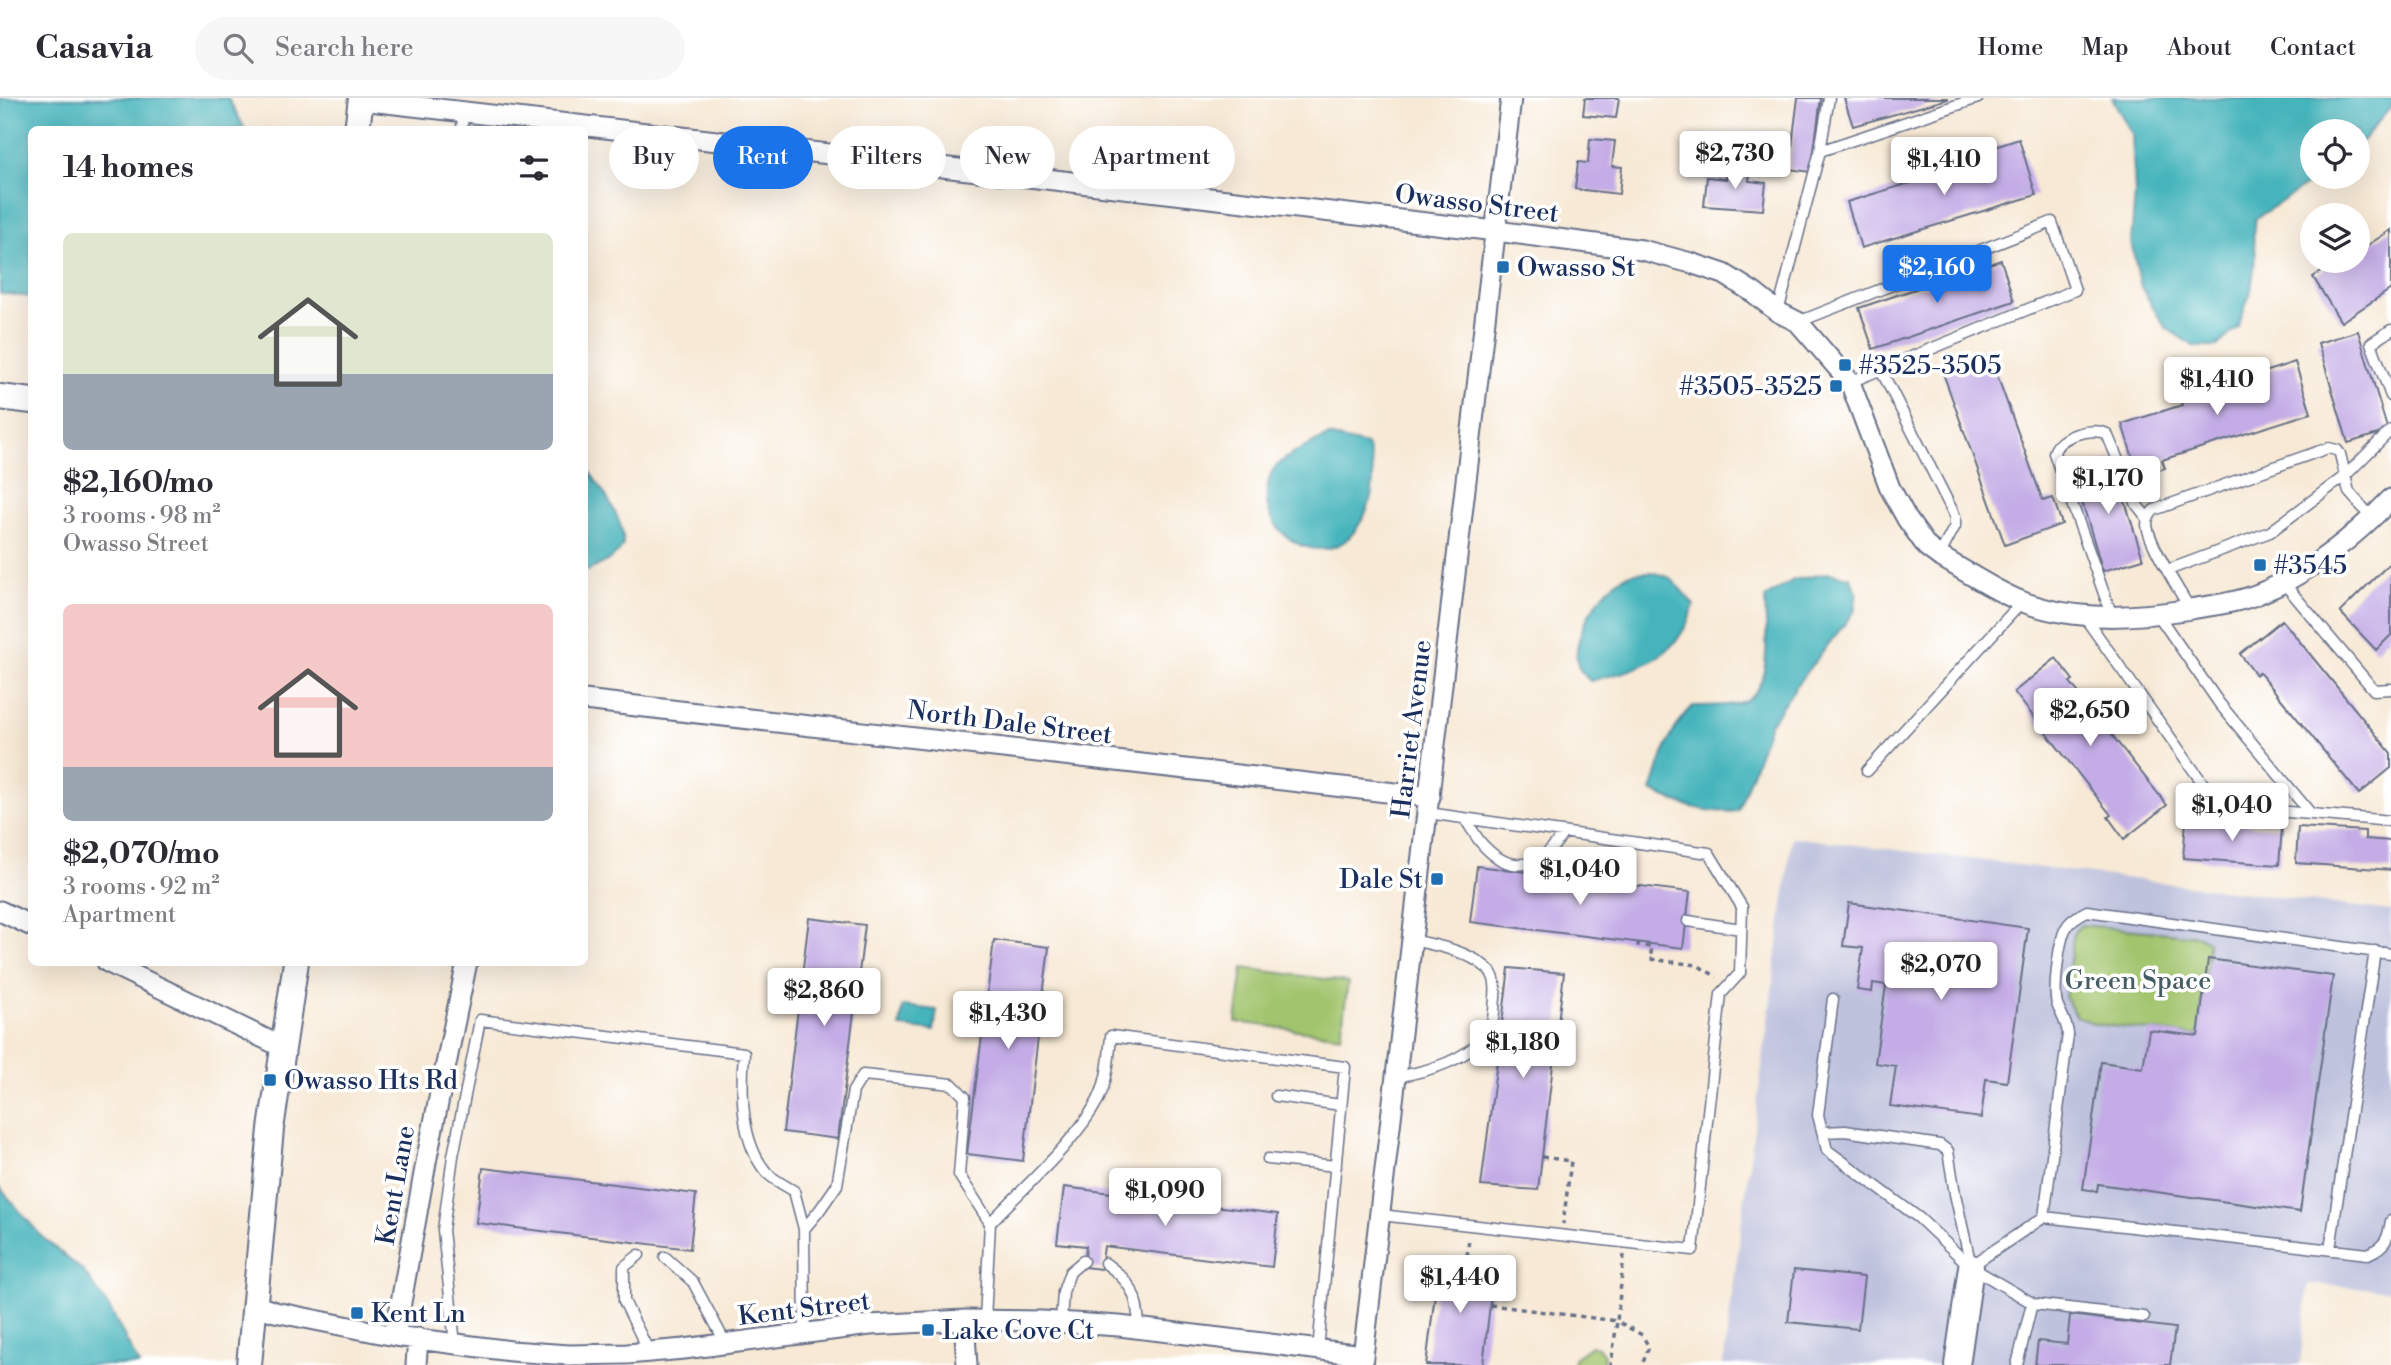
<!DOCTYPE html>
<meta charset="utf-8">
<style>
:root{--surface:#fff;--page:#f7f7f7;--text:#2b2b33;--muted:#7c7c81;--line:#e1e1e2;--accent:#1a73e8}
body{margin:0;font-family:"Libre Bodoni",serif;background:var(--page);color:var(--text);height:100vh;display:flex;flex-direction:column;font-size:26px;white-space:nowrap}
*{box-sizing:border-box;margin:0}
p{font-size:23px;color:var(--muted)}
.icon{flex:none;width:38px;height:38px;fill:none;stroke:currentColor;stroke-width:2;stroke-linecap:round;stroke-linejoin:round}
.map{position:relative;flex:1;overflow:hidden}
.drawer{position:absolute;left:28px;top:28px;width:560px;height:840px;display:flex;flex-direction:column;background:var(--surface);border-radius:10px;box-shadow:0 7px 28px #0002}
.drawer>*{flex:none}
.hud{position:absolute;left:609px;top:28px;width:665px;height:63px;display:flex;gap:14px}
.tools{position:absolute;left:2300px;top:21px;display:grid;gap:14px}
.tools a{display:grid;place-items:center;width:70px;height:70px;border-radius:50%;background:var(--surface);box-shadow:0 7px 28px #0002;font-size:35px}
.price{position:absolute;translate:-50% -60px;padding:0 16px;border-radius:7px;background:#fff;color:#222;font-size:23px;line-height:46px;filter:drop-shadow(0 2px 4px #0008)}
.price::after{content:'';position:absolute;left:50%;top:42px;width:21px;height:16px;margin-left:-10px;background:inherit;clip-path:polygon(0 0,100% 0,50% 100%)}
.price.selected{background:var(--accent);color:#fff}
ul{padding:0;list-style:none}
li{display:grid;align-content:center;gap:14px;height:371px;padding:0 35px}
li span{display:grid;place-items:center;height:217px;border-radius:10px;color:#555}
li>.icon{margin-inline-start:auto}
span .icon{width:126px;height:126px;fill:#fffc;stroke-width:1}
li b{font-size:30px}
h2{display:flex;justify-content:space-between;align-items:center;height:84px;padding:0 35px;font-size:30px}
.tag{padding:0 24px;border-radius:32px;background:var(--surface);box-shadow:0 7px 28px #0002;font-size:24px;line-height:63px}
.tag.selected{background:var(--accent);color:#fff}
header{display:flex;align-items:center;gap:42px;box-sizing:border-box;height:98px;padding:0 35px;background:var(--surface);border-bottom:2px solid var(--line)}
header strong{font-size:33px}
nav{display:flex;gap:38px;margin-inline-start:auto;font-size:24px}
.search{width:490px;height:63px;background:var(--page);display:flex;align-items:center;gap:18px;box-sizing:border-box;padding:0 24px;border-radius:38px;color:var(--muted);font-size:26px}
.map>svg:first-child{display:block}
.industrial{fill:#bfc2dd}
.green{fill:#a2c46d;stroke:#5e7a66;stroke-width:2}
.water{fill:#44b4bb;stroke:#30728c;stroke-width:2}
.building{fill:#c4ade6}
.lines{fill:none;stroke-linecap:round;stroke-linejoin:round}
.service-casing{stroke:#687088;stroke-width:13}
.minor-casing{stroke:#687088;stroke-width:23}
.tertiary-casing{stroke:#687088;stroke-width:28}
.path{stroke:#687088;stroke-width:3.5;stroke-dasharray:5 5;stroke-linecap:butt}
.service{stroke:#fff;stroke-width:10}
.minor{stroke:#fff;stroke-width:19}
.tertiary{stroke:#fff;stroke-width:24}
.poi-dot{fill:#1f6fb2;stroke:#fff;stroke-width:2.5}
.labels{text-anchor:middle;stroke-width:7;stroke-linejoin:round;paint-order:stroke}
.street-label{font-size:26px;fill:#1b2f5e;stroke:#fff}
.poi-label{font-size:26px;fill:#1b2f5e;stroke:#fff;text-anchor:start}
.park-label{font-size:26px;fill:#445c62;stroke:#fff}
</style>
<header>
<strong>Casavia</strong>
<div class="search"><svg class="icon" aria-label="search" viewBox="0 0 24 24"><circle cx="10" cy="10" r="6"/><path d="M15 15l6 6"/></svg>Search here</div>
<nav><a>Home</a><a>Map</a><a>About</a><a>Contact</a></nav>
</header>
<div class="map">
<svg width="2391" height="1267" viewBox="0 0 2391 1267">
<rect width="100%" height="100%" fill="#fff"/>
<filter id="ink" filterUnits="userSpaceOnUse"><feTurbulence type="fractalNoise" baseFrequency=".0143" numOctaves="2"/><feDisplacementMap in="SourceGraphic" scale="14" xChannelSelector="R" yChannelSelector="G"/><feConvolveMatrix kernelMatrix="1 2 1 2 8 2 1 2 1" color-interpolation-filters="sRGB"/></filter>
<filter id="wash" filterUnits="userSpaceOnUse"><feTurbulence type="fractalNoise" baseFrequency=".00686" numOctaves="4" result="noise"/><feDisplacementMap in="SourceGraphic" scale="28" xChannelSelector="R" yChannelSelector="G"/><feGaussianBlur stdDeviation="1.57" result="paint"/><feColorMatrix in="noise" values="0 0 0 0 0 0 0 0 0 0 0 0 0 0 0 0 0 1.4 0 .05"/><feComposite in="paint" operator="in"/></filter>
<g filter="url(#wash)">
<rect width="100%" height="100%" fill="#f7e9d5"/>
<path class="industrial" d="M1792 739 2391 813V1192L2308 1186 2300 1267H1723Z"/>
<path class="green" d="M2081 827 2199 838 2208 843V861L2198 938 2095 926 2076 918 2065 899 2074 834Z
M1243 870 1348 884 1341 938 1236 924Z
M1591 1248 1598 1249 1604 1257 1603 1267H1573L1574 1260Z"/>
<path class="water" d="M0 0H228L245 31 32 32 31 199 0 195Z
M2112 0H2391V9L2357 49V33H2312V79H2319L2255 121 2253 137 2256 156 2251 193 2238 229 2216 249H2195L2166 230 2141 189 2131 144 2135 96 2132 36Z
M1328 338 1367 347C1375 370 1376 398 1363 420 1357 430 1350 442 1338 447 1302 464 1258 425 1268 387 1269 382 1270 376 1273 372 1287 355 1309 348 1328 338Z
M585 368C597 383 634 434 620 452 612 462 599 468 587 473L584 472Z
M1652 474 1671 480 1694 507C1679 561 1640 571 1590 583 1587 579 1581 575 1579 570 1567 542 1603 484 1630 476 1637 474 1646 474 1652 474Z
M1829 475 1850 479 1857 494 1854 514 1804 577 1770 626 1738 713C1706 716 1680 707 1651 693 1661 662 1669 631 1693 608 1708 607 1724 609 1738 605 1776 597 1765 529 1765 500L1793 482Z
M903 908 937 912 934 933 900 929Z
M0 1090 42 1139 83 1173 110 1211 139 1267H0Z"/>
<g id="blocks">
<path class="building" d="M1585 0H1619L1616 20 1583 17Z
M1798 0H1821L1811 74 1789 71Z
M1844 0H1948V1L1853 28Z
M1590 41 1615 43 1612 68 1622 69 1619 96 1575 91 1578 64 1588 65Z
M2019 41 2036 97 1861 150 1847 104 1995 59 1992 50Z
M1728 67 1751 69 1749 83 1766 85 1763 112 1704 108 1707 79 1726 81Z
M2391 132V191L2341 224 2313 179 2333 166 2334 169 2344 163H2357V154Z
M2001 162 2014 203 1873 251 1859 210Z
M2358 233 2388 333 2348 345 2318 245Z
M1990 258 2043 403 2053 400 2062 426 2005 447 1943 275Z
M2295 264 2311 315 2162 362 2165 370 2139 379 2122 326 2182 307 2180 301Z
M2112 362 2143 461 2103 473 2073 374Z
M2391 464V537L2376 552 2340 514Z
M2282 522 2391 655V670L2359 696 2259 574 2256 577 2240 556Z
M2056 560 2073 582 2070 584 2167 707 2124 741 2108 719 2111 717 2014 594Z
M2186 723 2282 730 2279 767 2183 760Z
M2298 729 2365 733V741L2391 743V772L2296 765Z
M1477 768 1690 794 1683 850 1470 824Z
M1849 805 2028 830 2007 984 1986 981 1981 1020 1890 1008 1896 968 1875 965 1886 887 1873 885 1872 894 1857 892 1863 850 1843 848Z
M809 820 865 827 838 1041 783 1034Z
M994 842 1049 849 1023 1063 967 1056Z
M2208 861 2333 878 2300 1114 2098 1086 2097 1093 2083 1091 2101 964 2143 970 2149 932 2198 938Z
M1509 870 1564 875 1538 1092 1481 1088Z
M483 1070 696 1096 690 1151 476 1125Z
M1064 1089 1278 1116 1272 1169 1104 1148 1101 1171 1084 1169 1086 1148 1057 1145Z
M1439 1164 1494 1171 1483 1267H1426Z
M1794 1172 1864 1179 1858 1231 1788 1224Z
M2070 1217 2175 1230 2170 1267H2035L2038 1243 2067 1246Z"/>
</g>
</g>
<g filter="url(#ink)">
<use href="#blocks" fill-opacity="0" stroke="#687088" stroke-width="2"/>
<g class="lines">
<defs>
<path id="service" d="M462 32 463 13
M1820 53 1978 0
M1778 214 1820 53 1829 0
M1798 224 2052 124 2075 192 1850 284
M2391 232 2371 245 2391 298
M1881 272 1955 418V428L1939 458
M2168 472 2270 434 2345 378 2391 332
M2283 484 2374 592 2391 591
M2190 511C2179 492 2149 446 2147 427 2147 421 2150 416 2154 412L2328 350 2337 352 2340 356 2349 394 2372 420
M2083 517 2219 708 2311 716
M2158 517 2219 605 2311 716 2391 723
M2112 518 2054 355C2058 338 2092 328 2107 336L2137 407 2148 421
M1867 673 2022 504
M1465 721C1471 729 1476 740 1484 748 1513 779 1543 768 1563 735
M1688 823 1741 831
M1833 901 1818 1017 1827 1052 1919 1120 1971 1169 2034 1206 2144 1219
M1396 979C1429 973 1471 962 1489 931 1495 922 1494 910 1495 900 1496 889 1496 878 1487 870 1466 852 1438 848 1413 842
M1276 998 1341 1007
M1823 1034 1845 1033 1940 1047 1948 1053 1955 1096 1971 1168
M1268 1061 1336 1068
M1380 1117 1693 1152 1721 896 1740 875 1742 809 1709 755 1428 715
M2044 1119 2068 936C2067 924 2061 917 2057 906 2053 892 2059 842 2066 830 2070 822 2079 817 2087 813L2391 856
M990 1125C1024 1089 1075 1045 1098 1002 1108 982 1109 959 1111 938L1345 969 1318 1252
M804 1131 819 1113 837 1087 853 993 863 977 952 986 965 999 959 1077 990 1125 985 1222
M2330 1151 2375 853
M639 1157 624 1169V1203L649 1254
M665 1159 693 1184 726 1246
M1105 1165C1132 1184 1138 1198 1139 1230
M1971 1168 2044 1119 2368 1156C2386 1148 2388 1141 2391 1123
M1061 1224 1063 1194 1070 1174 1083 1163
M455 1246 443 1132 453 1058 480 922 744 955C741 993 740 1044 767 1075 774 1082 786 1088 794 1093L804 1131 805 1235
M2017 1267 2032 1205"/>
<path id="minor" d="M361 2 1496 133 1642 152 1691 165 1724 176 1754 195 1778 214 1798 224 1850 284 1890 390 1907 421 1927 449 1939 458C1966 473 1994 493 2023 504 2077 524 2135 520 2191 511 2213 507 2237 505 2258 496 2309 476 2353 440 2391 401
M584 602 1430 699
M0 813 32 828
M107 864 282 949
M254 1207 275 1214 395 1238 511 1253 569 1257 627 1256 684 1251 870 1227 964 1222 1042 1223 1119 1228 1363 1257
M964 1222 967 1267
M395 1238 427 1059 467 864
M416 1267 418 1240
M1362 1267 1511 0"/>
<path id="tertiary" d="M357 32 361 0
M0 299 32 303
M249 1267 271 1031 296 864
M1957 1267 1971 1169"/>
</defs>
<use href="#service" class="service-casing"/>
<use href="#minor" class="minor-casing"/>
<use href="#tertiary" class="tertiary-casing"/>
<path class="path" d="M1639 844 1638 847 1652 849 1650 861 1697 867 1717 879
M1542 1059 1571 1063 1563 1126
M1624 1157 1617 1223 1642 1237 1649 1249 1642 1267
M1466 1168 1469 1140
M1490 1207 1617 1223 1611 1267"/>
<use href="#service" class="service"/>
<use href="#minor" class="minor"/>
<use href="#tertiary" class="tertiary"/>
</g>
</g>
<g class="poi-dot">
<rect x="1496" y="162" width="14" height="14" rx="3.5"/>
<rect x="1838" y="260" width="14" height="14" rx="3.5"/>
<rect x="1829" y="281" width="14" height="14" rx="3.5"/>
<rect x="2253" y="460" width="14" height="14" rx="3.5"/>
<rect x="1430" y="774" width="14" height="14" rx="3.5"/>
<rect x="263" y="975" width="14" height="14" rx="3.5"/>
<rect x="350" y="1208" width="14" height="14" rx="3.5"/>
<rect x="921" y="1225" width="14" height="14" rx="3.5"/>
</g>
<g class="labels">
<g class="street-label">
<text transform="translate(1477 105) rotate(7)" y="9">Owasso Street</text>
<text transform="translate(1010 624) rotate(7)" y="9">North Dale Street</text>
<text transform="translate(1411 631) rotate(-83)" y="9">Harriet Avenue</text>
<text transform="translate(395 1087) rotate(-80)" y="9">Kent Lane</text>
<text transform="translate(804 1210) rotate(-7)" y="9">Kent Street</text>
</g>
<g class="poi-label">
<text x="1517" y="178">Owasso St</text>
<text x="1859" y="276">#3525-3505</text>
<text x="1822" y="297" text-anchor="end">#3505-3525</text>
<text x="2274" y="476">#3545</text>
<text x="1423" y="790" text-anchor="end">Dale St</text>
<text x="284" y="991">Owasso Hts Rd</text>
<text x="371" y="1224">Kent Ln</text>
<text x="942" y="1241">Lake Cove Ct</text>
</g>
<g class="park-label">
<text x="2138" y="891">Green Space</text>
</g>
</g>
</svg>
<div class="tools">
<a><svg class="icon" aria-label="locate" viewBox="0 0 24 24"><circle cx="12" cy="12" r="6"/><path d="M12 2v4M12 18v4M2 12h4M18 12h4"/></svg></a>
<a><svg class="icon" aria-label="layers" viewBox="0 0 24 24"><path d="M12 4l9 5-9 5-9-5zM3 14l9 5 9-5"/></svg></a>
</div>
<b class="price" style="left:1735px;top:93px">$2,730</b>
<b class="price" style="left:1944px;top:99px">$1,410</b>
<b class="price selected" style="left:1937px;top:207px">$2,160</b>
<b class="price" style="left:2217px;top:319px">$1,410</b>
<b class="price" style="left:2108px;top:418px">$1,170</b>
<b class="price" style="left:2090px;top:650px">$2,650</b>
<b class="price" style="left:2232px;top:745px">$1,040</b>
<b class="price" style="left:1580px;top:809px">$1,040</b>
<b class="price" style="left:1941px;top:904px">$2,070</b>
<b class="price" style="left:824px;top:930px">$2,860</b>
<b class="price" style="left:1008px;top:953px">$1,430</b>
<b class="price" style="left:1523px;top:982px">$1,180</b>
<b class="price" style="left:1165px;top:1130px">$1,090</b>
<b class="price" style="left:1460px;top:1217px">$1,440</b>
<div class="hud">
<a class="tag">Buy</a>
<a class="tag selected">Rent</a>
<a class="tag">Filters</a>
<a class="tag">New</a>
<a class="tag">Apartment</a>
</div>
<section class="drawer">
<h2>14 homes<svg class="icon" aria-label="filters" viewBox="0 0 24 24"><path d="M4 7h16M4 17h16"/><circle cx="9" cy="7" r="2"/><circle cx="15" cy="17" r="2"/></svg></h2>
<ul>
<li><span style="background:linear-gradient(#dfe7d0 65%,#9aa5b1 0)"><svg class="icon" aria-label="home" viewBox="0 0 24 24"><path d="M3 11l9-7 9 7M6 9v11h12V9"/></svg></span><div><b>$2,160/mo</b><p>3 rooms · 98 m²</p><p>Owasso Street</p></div></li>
<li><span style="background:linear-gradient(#f6c9c9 75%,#9aa5b1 0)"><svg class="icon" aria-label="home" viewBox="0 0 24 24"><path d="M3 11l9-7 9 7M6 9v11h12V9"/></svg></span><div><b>$2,070/mo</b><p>3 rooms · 92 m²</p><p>Apartment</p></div></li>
</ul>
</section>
</div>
